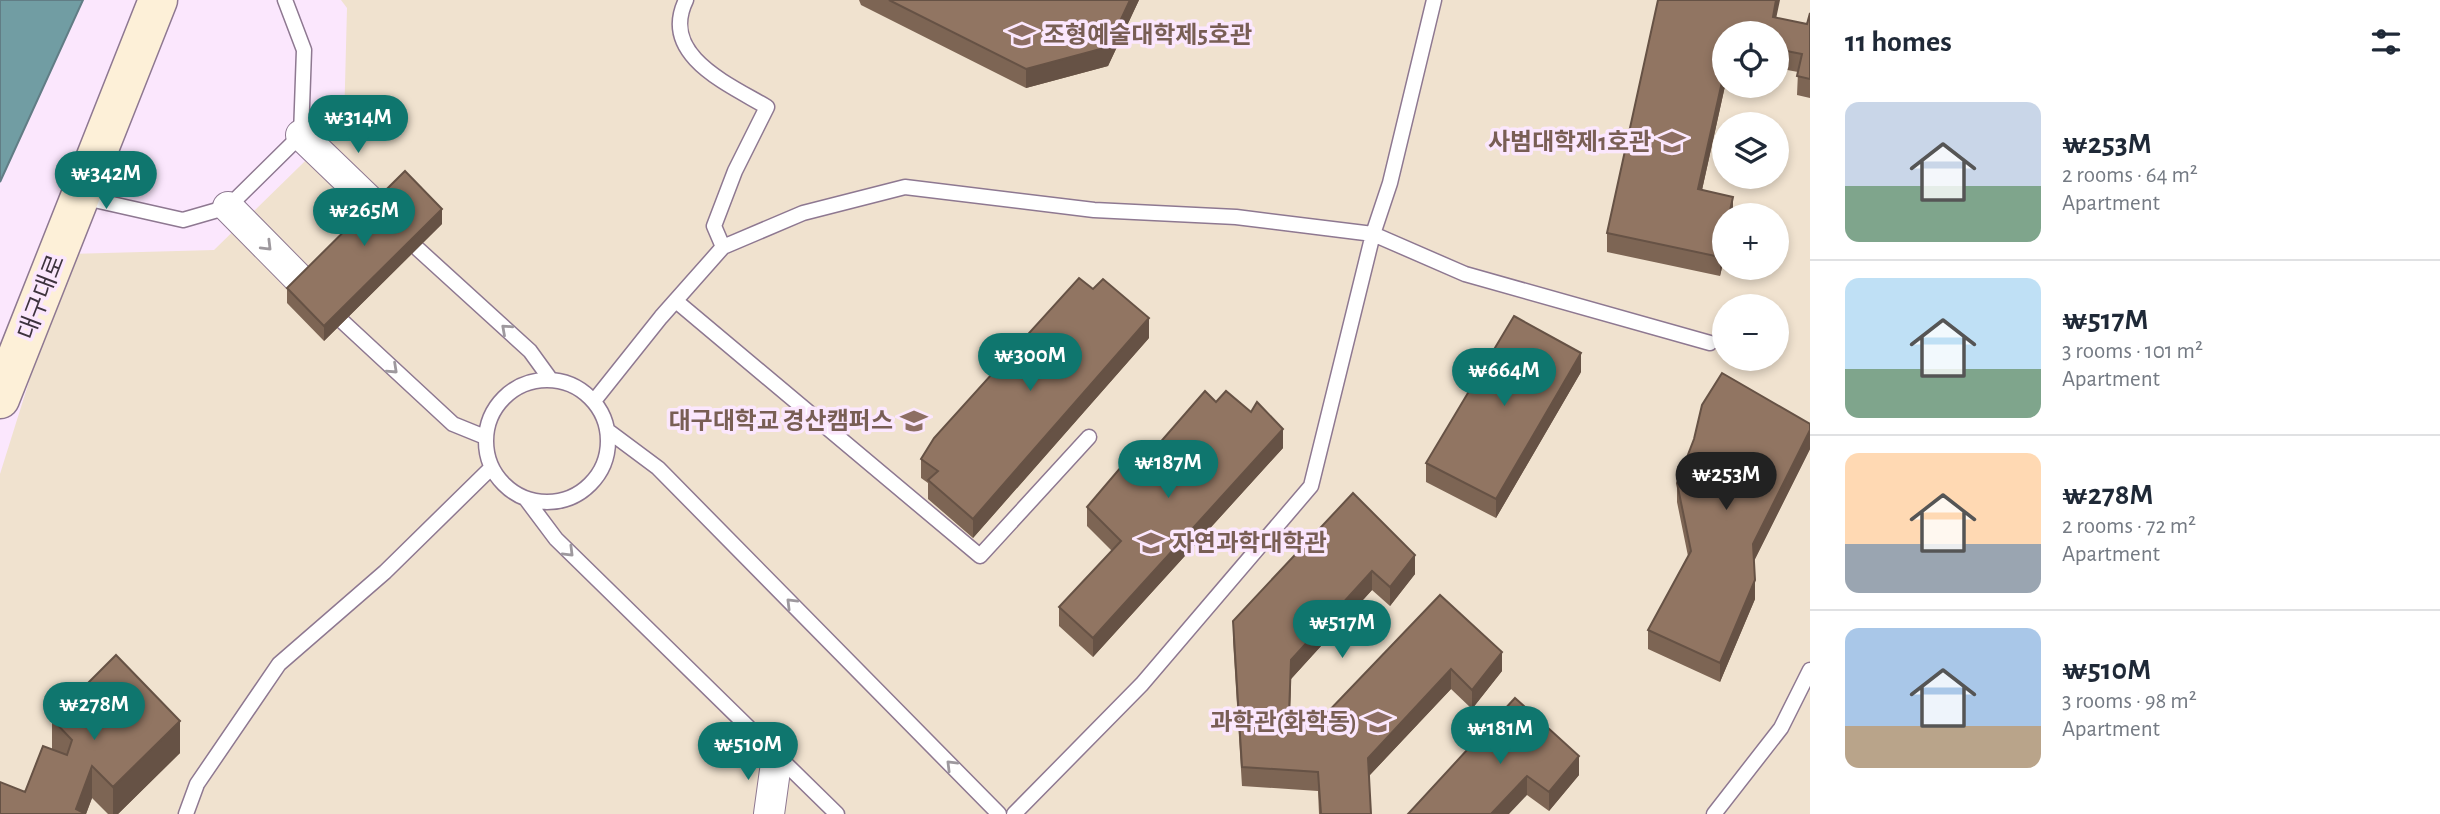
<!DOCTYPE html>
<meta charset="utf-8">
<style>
:root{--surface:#fff;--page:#f6f6f7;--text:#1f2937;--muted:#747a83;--line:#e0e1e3;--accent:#0f766e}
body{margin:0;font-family:"Alegreya Sans","Noto Sans KR",sans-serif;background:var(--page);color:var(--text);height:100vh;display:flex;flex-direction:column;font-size:26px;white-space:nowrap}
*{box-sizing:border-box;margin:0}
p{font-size:23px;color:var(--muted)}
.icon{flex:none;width:38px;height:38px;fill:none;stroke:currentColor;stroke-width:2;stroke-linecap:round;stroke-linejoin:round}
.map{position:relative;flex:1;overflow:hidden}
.side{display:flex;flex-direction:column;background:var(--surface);width:630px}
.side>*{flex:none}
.controls{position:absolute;left:1712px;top:21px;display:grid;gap:14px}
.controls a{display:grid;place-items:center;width:77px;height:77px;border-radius:50%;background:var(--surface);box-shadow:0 4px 10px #0003;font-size:35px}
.price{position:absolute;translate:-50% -60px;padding:0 16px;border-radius:24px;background:var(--accent);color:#fff;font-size:23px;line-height:46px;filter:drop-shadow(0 2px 4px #0008)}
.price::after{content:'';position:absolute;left:50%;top:42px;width:21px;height:16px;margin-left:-10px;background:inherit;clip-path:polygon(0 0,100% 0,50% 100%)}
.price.active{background:#222;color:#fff}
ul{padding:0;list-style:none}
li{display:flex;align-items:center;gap:21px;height:175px;padding:0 35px}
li+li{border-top:2px solid var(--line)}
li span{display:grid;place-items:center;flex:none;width:196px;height:140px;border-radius:14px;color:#555}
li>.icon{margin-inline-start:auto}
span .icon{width:84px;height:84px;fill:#fffc;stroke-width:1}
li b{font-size:30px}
h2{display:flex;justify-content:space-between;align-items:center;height:84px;padding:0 35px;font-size:30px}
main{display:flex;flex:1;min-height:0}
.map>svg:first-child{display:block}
.education{fill:#f0e2cf;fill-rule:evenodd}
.water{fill:#719da3;stroke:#617d85;stroke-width:2}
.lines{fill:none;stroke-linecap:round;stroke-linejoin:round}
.lane-casing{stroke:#8e7891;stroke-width:17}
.street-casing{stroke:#8e7891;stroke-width:32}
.secondary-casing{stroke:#8e7891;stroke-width:41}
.lane{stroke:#fff;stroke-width:14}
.street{stroke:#fff;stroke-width:30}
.secondary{stroke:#fdf0d8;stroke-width:38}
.wall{fill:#7d6554}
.shaded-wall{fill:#665245}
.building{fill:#917562;stroke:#665245;stroke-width:2}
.oneway{stroke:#9e999e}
.labels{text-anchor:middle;stroke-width:7;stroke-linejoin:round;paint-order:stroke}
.education-label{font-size:24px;font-weight:bold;fill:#785e54;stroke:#fbe7fd;text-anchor:end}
.street-label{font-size:24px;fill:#3d333e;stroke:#fbe7fd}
</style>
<main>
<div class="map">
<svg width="1810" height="814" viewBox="0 0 1810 814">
<rect width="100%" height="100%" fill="#fbe7fd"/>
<path class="education" d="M341 0H1810V814H0V474L69 254 214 250 344 123 347 8ZM1724 33H1776V86H1724ZM1724 124H1776V177H1724ZM1724 215H1776V268H1724ZM1724 306H1776V359H1724Z"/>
<path class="water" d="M0 0H83L0 182Z"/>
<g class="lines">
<defs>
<path id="lane" d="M686 0C659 55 728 84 767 107L735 171 714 226 723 247
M81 197 183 220 228 207 301 135 304 50 285 0
M418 249 530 351 551 380
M676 301 980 556 1089 437
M343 322 453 424 485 437
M486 441a61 61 0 1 1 122 0a61 61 0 1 1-122 0Z
M594 401 661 317 723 247 803 213 905 187 1094 210 1236 217 1373 234 1390 183 1434 0
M607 430 658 468 999 814
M526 499 556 539 837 814
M186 814 197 784 279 664 385 572 491 468
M1014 814 1142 684 1311 486 1373 234 1465 274 1710 343
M1714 814 1781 728 1810 670"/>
<path id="street" d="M301 135 380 211
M228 207 305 285
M769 814 777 756"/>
<path id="secondary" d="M0 399 158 0"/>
</defs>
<use href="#lane" class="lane-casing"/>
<use href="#street" class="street-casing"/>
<use href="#secondary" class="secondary-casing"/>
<use href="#lane" class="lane"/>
<use href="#street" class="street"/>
<use href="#secondary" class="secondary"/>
</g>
<path class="wall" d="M859 0H1139L1108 66 1026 88 861 5Z
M1658 0 1777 18 1807 24 1810 13V98L1797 95 1798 72 1776 68V33H1724V86H1725L1702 190 1733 215H1724V259L1720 276 1607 252V233Z
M442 224 324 341 287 303V288Z
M1149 338 973 538 928 499V483L921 478V459Z
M1581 372 1496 518 1426 482V463Z
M1216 402 1283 448 1093 657 1059 626V607L1112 551 1087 526V507L1143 481V462Z
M1810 424V449L1754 561 1755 599 1720 682 1648 649V630L1688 556 1677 502V483L1694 439Z
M1353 493 1415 574 1390 606 1372 590 1291 679 1290 714 1324 716 1440 595 1502 671 1472 709 1451 689 1369 776 1371 814H1319L1318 791 1242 786 1233 640V621Z
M1515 698 1579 775 1549 811 1527 795Z
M52 719 180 753 118 814H108L92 798 86 814H0L25 792 52 749Z"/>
<path class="shaded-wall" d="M1130 0H1139L1108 66 1026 88V69Z
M1776 0H1780L1773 33V17Z
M1724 73V86H1725L1698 208V189Z
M1733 197V215H1729Z
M442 209V224L324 341V326Z
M1724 239V259L1720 276V257Z
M1149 318V338L973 538V519Z
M1581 353V372L1496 518V499Z
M1283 429V448L1093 657V638Z
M1810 430V449L1753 563V544Z
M1415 555V574L1390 606V587Z
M1372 571V590L1291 679 1289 733 1291 660Z
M1755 580V599L1720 682V663Z
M1502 652V671L1472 709V690Z
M1451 669V689L1368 777V758Z
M180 721V753L118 814H113V787Z
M1579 756V775L1549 811V792Z
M92 766V798L86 814H76V809Z
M1527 776V795L1509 814H1491Z"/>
<path class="building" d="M889 0H1130L1108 47 1026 69Z
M1658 0H1776L1773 17 1807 24 1810 13V79L1797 76 1802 54 1776 49V33H1724V73L1698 189 1733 197 1729 215H1724V239L1720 257 1607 233Z
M405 171 442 209 324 326 287 288Z
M1079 278 1093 289 1103 279 1149 318 973 519 928 480 938 471 921 459 934 438Z
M1514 316 1581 353 1496 499 1426 463Z
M1722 373 1810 424V430L1753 544 1755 580 1720 663 1648 630 1691 551 1677 483 1694 439 1702 405Z
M1205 391 1216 402 1226 391 1251 412 1257 402 1283 429 1093 638 1059 607 1121 541 1087 507 1121 467 1144 481 1151 472 1143 462Z
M1353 493 1415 555 1390 587 1372 571 1291 660 1289 714 1324 716 1440 595 1502 652 1472 690 1451 669 1368 758 1371 814H1321L1318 772 1242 767 1233 621Z
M116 655 180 721 113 787 92 766 76 809 82 812 81 814H0V782L25 792 43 746 67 755 72 740 52 719Z
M1515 698 1579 756 1549 792 1527 776 1491 814H1408Z"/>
<defs><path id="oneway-chevron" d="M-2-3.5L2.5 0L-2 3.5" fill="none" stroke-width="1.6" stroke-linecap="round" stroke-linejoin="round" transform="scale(1.75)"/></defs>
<g class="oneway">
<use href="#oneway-chevron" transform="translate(267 246) rotate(45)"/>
<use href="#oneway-chevron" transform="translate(506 329) rotate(-138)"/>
<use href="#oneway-chevron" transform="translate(393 369) rotate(43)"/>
<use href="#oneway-chevron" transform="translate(569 552) rotate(45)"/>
<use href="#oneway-chevron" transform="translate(791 603) rotate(-135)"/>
<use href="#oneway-chevron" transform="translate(951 765) rotate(-135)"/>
</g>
<defs>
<symbol id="university-bare" viewBox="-9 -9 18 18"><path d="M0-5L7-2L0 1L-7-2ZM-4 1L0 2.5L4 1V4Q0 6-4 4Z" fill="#8d6e63" stroke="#fbe7fd" stroke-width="2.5" paint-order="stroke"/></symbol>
</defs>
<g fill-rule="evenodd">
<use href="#university-bare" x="1003" y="16" width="38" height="38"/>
<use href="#university-bare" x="1653" y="123" width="38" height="38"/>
<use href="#university-bare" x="895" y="402" width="38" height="38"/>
<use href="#university-bare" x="1132" y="524" width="38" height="38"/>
<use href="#university-bare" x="1359" y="703" width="38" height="38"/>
</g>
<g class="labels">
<g class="education-label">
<text x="1043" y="43" text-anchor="start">조형예술대학제5호관</text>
<text x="1651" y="150">사범대학제1호관</text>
<text x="893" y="429">대구대학교 경산캠퍼스</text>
<text x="1172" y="551" text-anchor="start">자연과학대학관</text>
<text x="1357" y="730">과학관(화학동)</text>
</g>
<g class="street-label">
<text transform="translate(41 297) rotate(-69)" y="8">대구대로</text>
</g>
</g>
</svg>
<div class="controls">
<a><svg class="icon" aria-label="locate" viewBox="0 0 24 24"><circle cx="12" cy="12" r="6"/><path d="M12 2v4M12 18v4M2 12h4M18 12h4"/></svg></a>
<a><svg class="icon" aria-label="layers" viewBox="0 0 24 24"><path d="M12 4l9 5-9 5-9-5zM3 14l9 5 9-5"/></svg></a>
<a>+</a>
<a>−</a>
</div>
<b class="price" style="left:358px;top:155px">₩314M</b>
<b class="price" style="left:106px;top:211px">₩342M</b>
<b class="price" style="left:364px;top:248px">₩265M</b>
<b class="price" style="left:1030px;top:393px">₩300M</b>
<b class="price" style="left:1504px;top:408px">₩664M</b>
<b class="price" style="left:1168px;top:500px">₩187M</b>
<b class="price active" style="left:1726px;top:512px">₩253M</b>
<b class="price" style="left:1342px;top:660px">₩517M</b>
<b class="price" style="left:94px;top:742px">₩278M</b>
<b class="price" style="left:1500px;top:766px">₩181M</b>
<b class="price" style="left:748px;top:782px">₩510M</b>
</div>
<section class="side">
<h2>11 homes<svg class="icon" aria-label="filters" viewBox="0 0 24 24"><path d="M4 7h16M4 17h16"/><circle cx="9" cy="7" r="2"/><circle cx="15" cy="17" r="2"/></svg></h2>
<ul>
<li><span style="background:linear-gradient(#c9d6e8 60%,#7fa58c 0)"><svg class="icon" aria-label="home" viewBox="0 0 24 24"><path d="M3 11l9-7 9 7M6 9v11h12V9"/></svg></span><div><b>₩253M</b><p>2 rooms · 64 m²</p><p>Apartment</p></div></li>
<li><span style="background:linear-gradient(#bfe0f5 65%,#7fa58c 0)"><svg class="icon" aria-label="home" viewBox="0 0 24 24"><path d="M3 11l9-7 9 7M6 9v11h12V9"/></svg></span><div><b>₩517M</b><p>3 rooms · 101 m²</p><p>Apartment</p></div></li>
<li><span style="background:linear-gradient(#ffd9b3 65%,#9aa5b1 0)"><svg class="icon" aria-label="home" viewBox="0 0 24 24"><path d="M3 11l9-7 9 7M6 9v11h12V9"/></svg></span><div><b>₩278M</b><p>2 rooms · 72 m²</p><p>Apartment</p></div></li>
<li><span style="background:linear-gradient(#a9c7e8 70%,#b9a48a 0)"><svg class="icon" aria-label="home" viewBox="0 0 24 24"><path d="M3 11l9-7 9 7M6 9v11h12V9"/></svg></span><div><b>₩510M</b><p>3 rooms · 98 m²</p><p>Apartment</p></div></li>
</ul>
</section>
</main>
